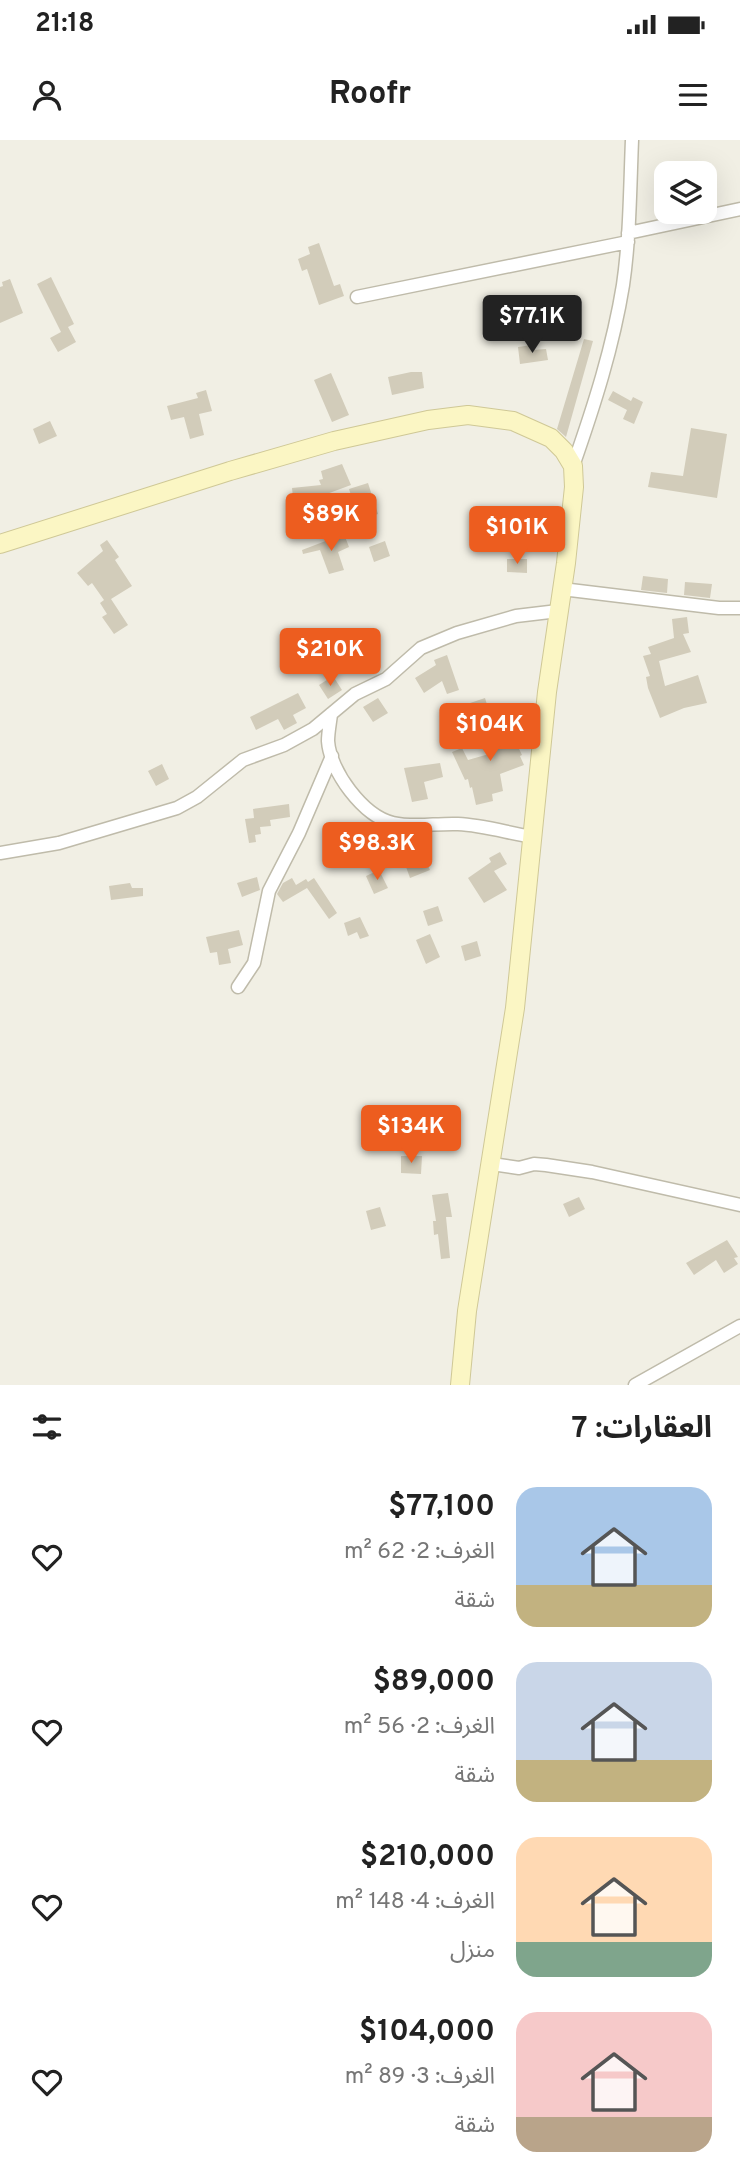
<!DOCTYPE html>
<html lang="ar">
<meta charset="utf-8">
<style>
:root{--surface:#fff;--page:#f2f2f2;--text:#222;--muted:#767676;--accent:#ed5d1f}
body{margin:0;font-family:Overpass,"Noto Sans Arabic",sans-serif;background:var(--page);color:var(--text);direction:rtl;height:100vh;display:flex;flex-direction:column;font-size:26px;white-space:nowrap}
*{box-sizing:border-box;margin:0}
p{font-size:23px;color:var(--muted)}
.icon{flex:none;width:38px;height:38px;fill:none;stroke:currentColor;stroke-width:2;stroke-linecap:round;stroke-linejoin:round}
.map{position:relative;height:1245px;overflow:hidden;direction:ltr}
.drawer{display:flex;flex-direction:column;background:var(--surface);flex:1}
.drawer>*{flex:none}
.tools{position:absolute;left:654px;top:21px;display:grid;gap:14px}
.tools a{display:grid;place-items:center;width:63px;height:63px;border-radius:14px;background:var(--surface);box-shadow:0 7px 28px #0002;font-size:35px}
.price{position:absolute;translate:-50% -60px;padding:0 16px;border-radius:7px;background:var(--accent);color:#fff;font-size:23px;line-height:46px;filter:drop-shadow(0 2px 4px #0008)}
.price::after{content:'';position:absolute;left:50%;top:42px;width:21px;height:16px;margin-left:-10px;background:inherit;clip-path:polygon(0 0,100% 0,50% 100%)}
.price.selected{background:#222;color:#fff}
ul{padding:0;list-style:none}
li{display:flex;align-items:center;gap:21px;height:175px;padding:0 28px}
li span{display:grid;place-items:center;flex:none;width:196px;height:140px;border-radius:21px;color:#555}
li>.icon{margin-inline-start:auto}
span .icon{width:84px;height:84px;fill:#fffc;stroke-width:1}
li b{font-size:30px}
h2{display:flex;justify-content:space-between;align-items:center;height:84px;padding:0 28px;font-size:30px}
.status{display:flex;justify-content:space-between;align-items:center;height:49px;padding:0 35px;background:var(--surface);direction:ltr}
.status svg{height:19px;fill:currentColor}
header{display:flex;justify-content:space-between;align-items:center;height:91px;padding:0 28px;background:var(--surface);font-size:32px;font-weight:700}
.map>svg:first-child{display:block}
.building{fill:#d2ccba}
.lines{fill:none;stroke-linecap:round;stroke-linejoin:round}
.street-casing{stroke:#bfbbaa;stroke-width:15}
.secondary-casing{stroke:#cfc896;stroke-width:20}
.street{stroke:#fff;stroke-width:12}
.secondary{stroke:#fbf6c4;stroke-width:18}
</style>
<div class="status"><b>21:18</b><svg viewBox="0 0 49 12"><path d="M0 12V9h3v3zM5 12V6h3v6zM10 12V3h3v9zM15 12V0h3v12zM26 1h20v11H26zM47 4h2v5h-2z"/></svg></div>
<header><svg class="icon" aria-label="menu" viewBox="0 0 24 24"><path d="M4 6h16M4 12h16M4 18h16"/></svg>Roofr<svg class="icon" aria-label="person" viewBox="0 0 24 24"><circle cx="12" cy="8" r="4"/><path d="M4 21q1-7 8-7t8 7"/></svg></header>
<div class="map">
<svg width="740" height="1245" viewBox="0 0 740 1245">
<rect width="100%" height="100%" fill="#f1efe4"/>
<path class="building" d="M319 103 334 146 340 144 344 156 319 165 307 129 302 131 298 119 310 114 308 107Z
M51 137 74 184 68 187 76 202 58 212 50 198 61 192 37 144Z
M10 139 23 173 0 183V147L3 146 2 142Z
M584 199 593 201 566 297 557 289Z
M532 205 533 210 546 209 548 220 520 224 518 207Z
M411 232H422L424 248 392 255 388 237Z
M331 233 349 275 332 282 314 240Z
M206 250 212 271 199 274 204 295 190 299 184 277 171 280 167 266 198 258 196 253Z
M613 251 631 261 633 257 643 262 634 284 623 279 627 270 608 260Z
M50 281 57 296 39 304 33 289Z
M691 288 727 294 717 358 648 347 651 332 683 336Z
M342 324 351 345 324 355 293 357 292 348 321 345 319 340 323 339 321 331Z
M368 343 378 374 359 380 349 349Z
M510 378 530 383 526 404 506 400Z
M344 394 349 407 338 412 344 430 329 434 320 410 303 414 302 410Z
M107 400 119 417 115 420 132 446 111 459 128 485 114 494 102 477 107 474 100 463 104 460 92 443 88 446 77 433 103 411 100 405Z
M385 401 390 416 374 422 369 407Z
M507 419H527V433L507 432Z
M643 436 668 439 667 453 641 450Z
M685 442 712 444 710 458 684 455Z
M687 477 689 493 683 494 691 512 659 521 665 546 698 535 707 563 684 568 660 578 648 548 646 537 650 536 643 516 651 514 648 507 674 498 672 479Z
M447 515 459 550 447 554 442 541 424 553 415 538 436 525 434 520Z
M333 536 342 550 328 559 319 545Z
M298 553 306 568 293 575 297 583 284 590 278 579 256 590 250 577Z
M378 558 388 573 373 582 363 567Z
M485 558 489 571 460 581 455 568Z
M506 582 522 615 520 616 524 625 500 634 503 651 492 654 493 661 476 665 472 647 470 648 468 639 465 640 452 612 462 608 468 620 489 614 480 595Z
M440 623 443 637 424 642 428 659 412 662 404 628Z
M162 624 169 639 156 646 148 631Z
M289 664 290 677 270 680 271 686 260 687 261 694 255 695 256 702 249 703 245 679 254 678 253 669Z
M415 696 430 730 410 738 405 724 412 722 403 702Z
M352 705 356 714 351 716 353 720 339 726 334 712Z
M500 712 507 724 494 731 507 750 484 763 468 738 491 722 489 718Z
M379 730 388 748 374 754 366 736Z
M257 737 260 750 242 757 237 743Z
M292 738 296 745 306 739 308 742 314 738 337 773 329 779 307 748 283 762 277 754 283 743Z
M130 743 132 748H143V756L111 760 109 746Z
M438 766 443 781 428 786 423 771Z
M360 777 369 796 360 799 357 792 348 796 344 783Z
M239 790 243 805 228 809 231 823 219 825 217 812 210 813 206 797Z
M430 794 440 817 426 824 416 800Z
M477 801 481 816 465 821 461 806Z
M401 1016H422L421 1034 401 1033Z
M448 1053 452 1077H446L450 1118 441 1119 438 1094 434 1095 433 1081H436L432 1055Z
M579 1057 585 1069 569 1077 563 1064Z
M380 1067 386 1086 371 1090 366 1071Z
M727 1100 738 1117 734 1118 738 1124 724 1133 716 1120 694 1135 686 1123Z"/>
<g class="lines">
<defs>
<path id="street" d="M628 93 740 69
M357 157 628 102
M573 326C594 266 613 207 623 145 630 97 630 48 632 0
M562 449 719 468H740
M331 574C330 583 328 593 328 601 330 631 363 676 393 683 414 688 436 683 458 684 483 685 508 693 533 697
M0 713 59 703 177 668 197 657 243 620 284 605 313 589 355 554 386 539 421 508 457 493 516 476 558 471
M238 847 254 823 269 751 299 693 332 616
M492 1024 519 1028 534 1024 546 1025 592 1032 740 1065
M635 1245 740 1186"/>
<path id="secondary" d="M0 404 230 331 334 301 428 280 468 275 513 281 551 298 564 311 573 326 574 347 566 423 547 552 515 868 467 1171 460 1245"/>
</defs>
<use href="#street" class="street-casing"/>
<use href="#secondary" class="secondary-casing"/>
<use href="#street" class="street"/>
<use href="#secondary" class="secondary"/>
</g>
</svg>
<div class="tools">
<a><svg class="icon" aria-label="layers" viewBox="0 0 24 24"><path d="M12 4l9 5-9 5-9-5zM3 14l9 5 9-5"/></svg></a>
</div>
<b class="price selected" style="left:532px;top:215px">$77.1K</b>
<b class="price" style="left:331px;top:413px">$89K</b>
<b class="price" style="left:517px;top:426px">$101K</b>
<b class="price" style="left:330px;top:548px">$210K</b>
<b class="price" style="left:490px;top:623px">$104K</b>
<b class="price" style="left:377px;top:742px">$98.3K</b>
<b class="price" style="left:411px;top:1025px">$134K</b>
</div>
<section class="drawer">
<h2>العقارات: 7<svg class="icon" aria-label="filters" viewBox="0 0 24 24"><path d="M4 7h16M4 17h16"/><circle cx="9" cy="7" r="2"/><circle cx="15" cy="17" r="2"/></svg></h2>
<ul>
<li><span style="background:linear-gradient(#a9c7e8 70%,#c2b280 0)"><svg class="icon" aria-label="home" viewBox="0 0 24 24"><path d="M3 11l9-7 9 7M6 9v11h12V9"/></svg></span><div><b>$77,100</b><p>الغرف: 2 · 62 m²</p><p>شقة</p></div><svg class="icon" aria-label="heart" viewBox="0 0 24 24"><path d="M12 20l-8-8c-3-5 5-10 8-4 3-6 11-1 8 4z"/></svg></li>
<li><span style="background:linear-gradient(#c9d6e8 70%,#c2b280 0)"><svg class="icon" aria-label="home" viewBox="0 0 24 24"><path d="M3 11l9-7 9 7M6 9v11h12V9"/></svg></span><div><b>$89,000</b><p>الغرف: 2 · 56 m²</p><p>شقة</p></div><svg class="icon" aria-label="heart" viewBox="0 0 24 24"><path d="M12 20l-8-8c-3-5 5-10 8-4 3-6 11-1 8 4z"/></svg></li>
<li><span style="background:linear-gradient(#ffd9b3 75%,#7fa58c 0)"><svg class="icon" aria-label="home" viewBox="0 0 24 24"><path d="M3 11l9-7 9 7M6 9v11h12V9"/></svg></span><div><b>$210,000</b><p>الغرف: 4 · 148 m²</p><p>منزل</p></div><svg class="icon" aria-label="heart" viewBox="0 0 24 24"><path d="M12 20l-8-8c-3-5 5-10 8-4 3-6 11-1 8 4z"/></svg></li>
<li><span style="background:linear-gradient(#f6c9c9 75%,#b9a48a 0)"><svg class="icon" aria-label="home" viewBox="0 0 24 24"><path d="M3 11l9-7 9 7M6 9v11h12V9"/></svg></span><div><b>$104,000</b><p>الغرف: 3 · 89 m²</p><p>شقة</p></div><svg class="icon" aria-label="heart" viewBox="0 0 24 24"><path d="M12 20l-8-8c-3-5 5-10 8-4 3-6 11-1 8 4z"/></svg></li>
</ul>
</section>
